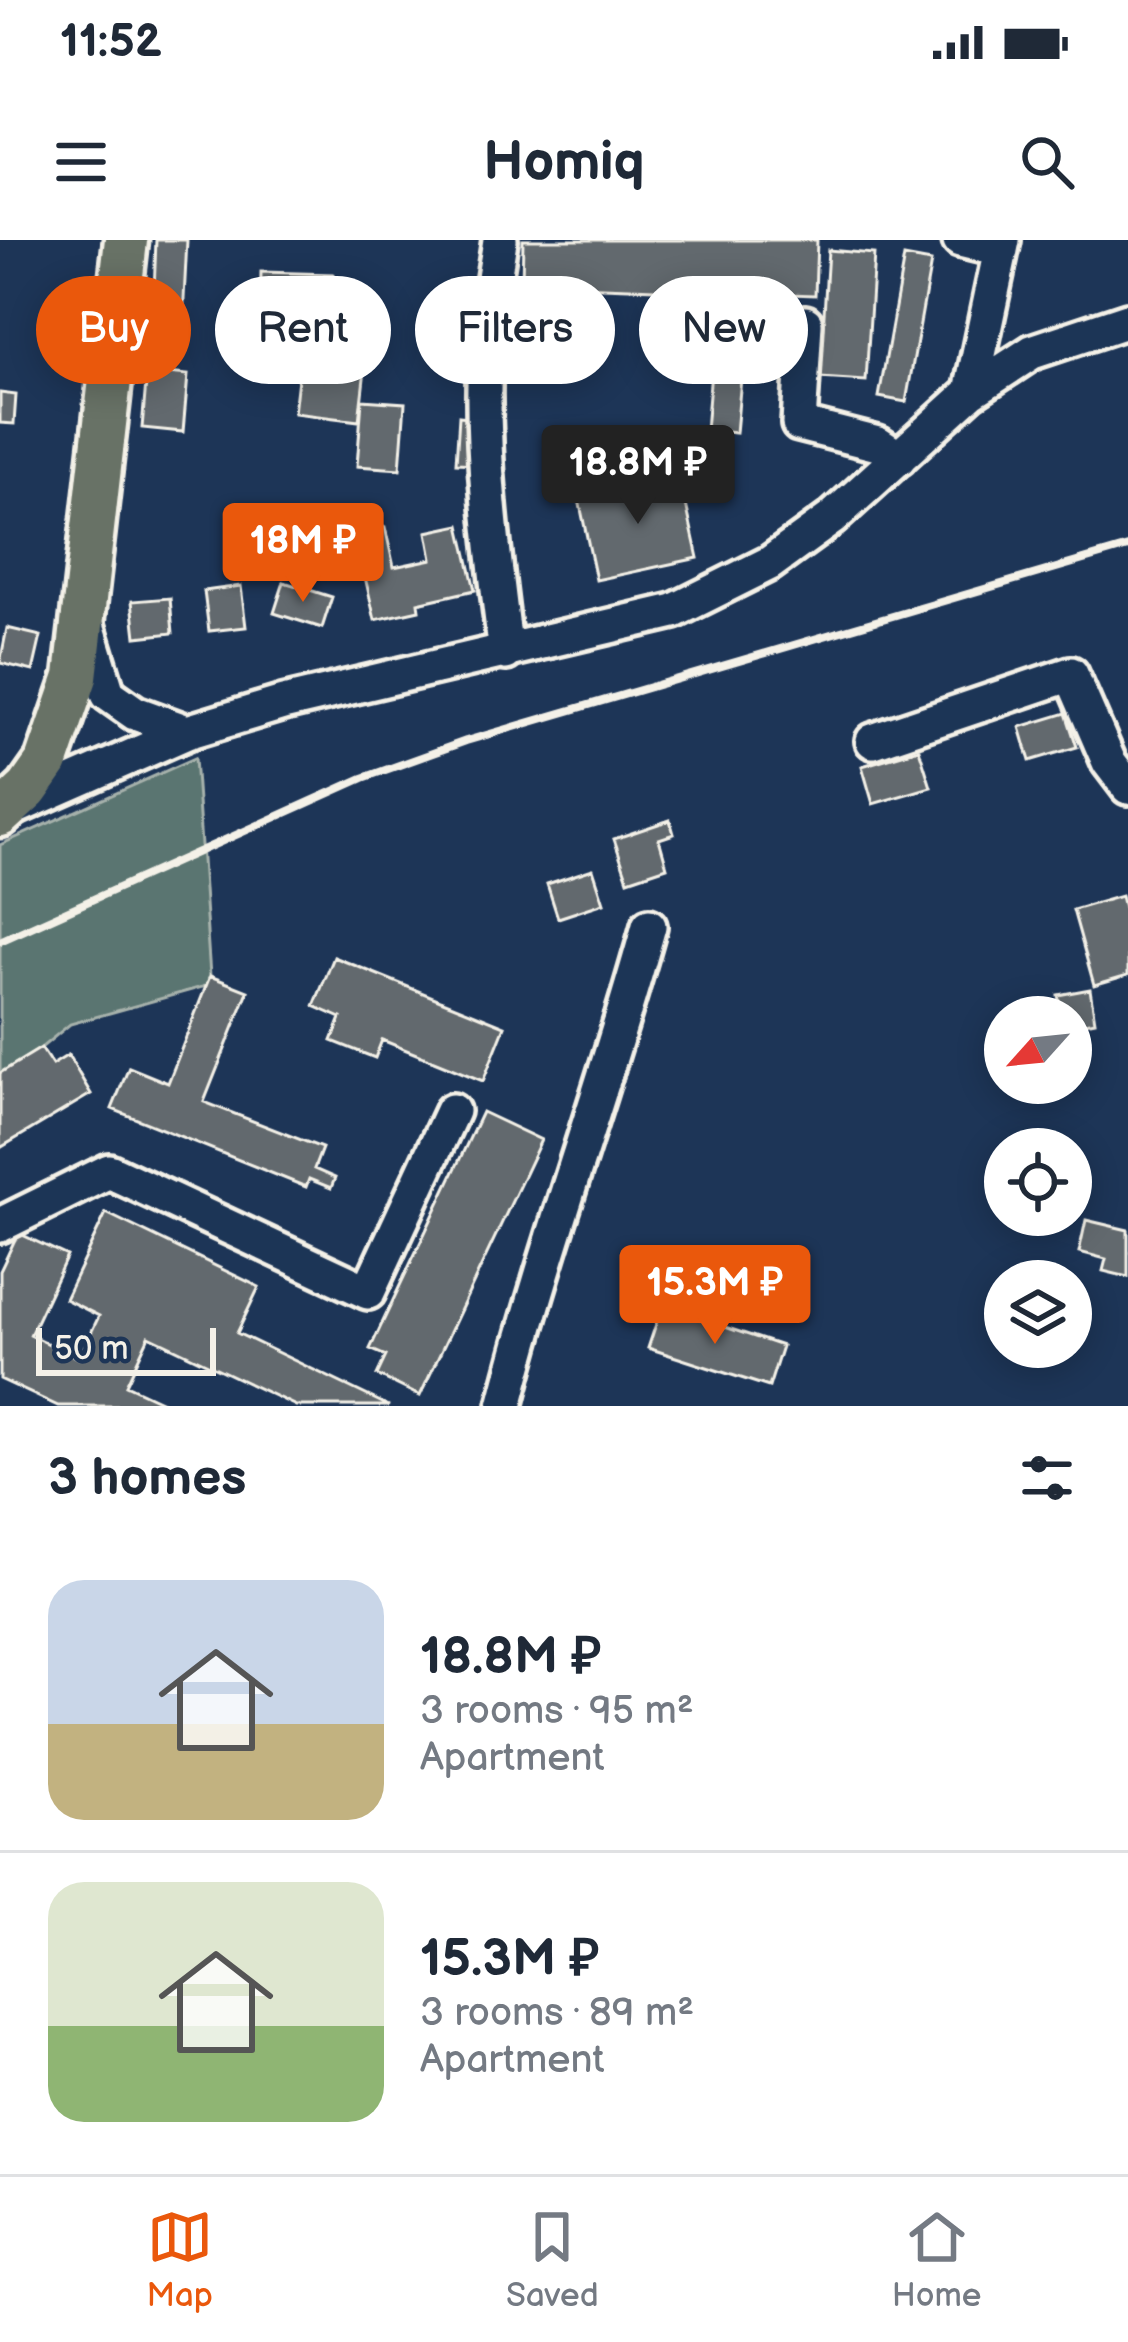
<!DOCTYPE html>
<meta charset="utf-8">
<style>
:root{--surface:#fff;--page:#f6f6f7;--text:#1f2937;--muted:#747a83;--line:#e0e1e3;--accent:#ea580c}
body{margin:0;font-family:"Balsamiq Sans",sans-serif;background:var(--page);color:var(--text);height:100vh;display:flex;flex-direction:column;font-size:45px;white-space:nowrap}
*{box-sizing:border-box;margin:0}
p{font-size:39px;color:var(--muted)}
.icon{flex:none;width:66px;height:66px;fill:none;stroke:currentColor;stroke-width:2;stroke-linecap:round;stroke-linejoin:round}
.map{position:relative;height:1166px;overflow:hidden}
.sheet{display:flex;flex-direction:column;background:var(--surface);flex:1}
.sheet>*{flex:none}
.hud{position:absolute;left:36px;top:36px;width:1056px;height:108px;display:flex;gap:24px}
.needle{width:78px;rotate:243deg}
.buttons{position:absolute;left:984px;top:756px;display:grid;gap:24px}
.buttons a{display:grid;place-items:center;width:108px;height:108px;border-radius:50%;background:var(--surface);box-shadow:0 6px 30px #0003;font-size:60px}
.scale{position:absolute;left:36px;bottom:30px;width:180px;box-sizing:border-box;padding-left:12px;border:6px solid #f4f1e8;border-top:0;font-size:33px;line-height:42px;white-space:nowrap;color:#f4f1e8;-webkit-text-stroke:9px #1d3557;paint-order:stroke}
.price{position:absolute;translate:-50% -102px;padding:0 27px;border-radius:12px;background:var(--accent);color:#fff;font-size:39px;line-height:78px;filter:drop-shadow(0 3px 6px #0008)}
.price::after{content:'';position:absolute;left:50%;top:72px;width:36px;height:27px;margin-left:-18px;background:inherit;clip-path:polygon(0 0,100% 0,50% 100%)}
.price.on{background:#222;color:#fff}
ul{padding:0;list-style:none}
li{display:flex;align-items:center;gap:36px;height:300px;padding:0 48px}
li+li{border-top:3px solid var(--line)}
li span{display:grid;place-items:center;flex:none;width:336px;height:240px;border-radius:36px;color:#555}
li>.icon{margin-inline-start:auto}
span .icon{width:144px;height:144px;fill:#fffc;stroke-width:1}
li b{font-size:51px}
h2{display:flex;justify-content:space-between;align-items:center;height:144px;padding:0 48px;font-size:51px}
.pill{padding:0 42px;border-radius:54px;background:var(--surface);box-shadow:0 6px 30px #0003;font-size:42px;line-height:108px}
.pill.on{background:var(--accent);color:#fff}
.status{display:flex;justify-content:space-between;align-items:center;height:84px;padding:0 60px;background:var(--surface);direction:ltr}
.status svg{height:33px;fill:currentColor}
header{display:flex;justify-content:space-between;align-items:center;height:156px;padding:0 48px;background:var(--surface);font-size:54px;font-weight:800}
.menu{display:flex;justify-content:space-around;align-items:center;height:168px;border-top:3px solid var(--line);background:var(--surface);font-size:33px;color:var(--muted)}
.menu a{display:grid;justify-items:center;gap:6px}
.menu .on{color:var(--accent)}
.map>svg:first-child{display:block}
.green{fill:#5a7471;stroke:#a7b2ac;stroke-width:3}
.building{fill:#62696e;stroke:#f4f1e8;stroke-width:3}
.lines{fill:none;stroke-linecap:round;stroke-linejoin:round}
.minor-casing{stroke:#f4f1e8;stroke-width:42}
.major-casing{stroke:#f4f1e8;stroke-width:51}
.minor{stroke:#1d3557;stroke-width:33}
.major{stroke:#687266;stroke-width:42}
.rail{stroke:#f4f1e8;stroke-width:8}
</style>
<div class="status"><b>11:52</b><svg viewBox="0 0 49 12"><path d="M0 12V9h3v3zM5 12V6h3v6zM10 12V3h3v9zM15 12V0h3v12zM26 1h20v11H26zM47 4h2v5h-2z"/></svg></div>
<header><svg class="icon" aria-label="menu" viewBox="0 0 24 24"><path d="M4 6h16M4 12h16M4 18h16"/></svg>Homiq<svg class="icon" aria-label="search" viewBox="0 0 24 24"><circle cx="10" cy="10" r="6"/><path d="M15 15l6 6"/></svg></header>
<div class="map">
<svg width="1128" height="1166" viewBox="0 0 1128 1166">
<rect width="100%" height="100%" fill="#1d3557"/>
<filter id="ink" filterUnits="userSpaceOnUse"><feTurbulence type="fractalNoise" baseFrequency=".00833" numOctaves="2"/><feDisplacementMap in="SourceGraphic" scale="24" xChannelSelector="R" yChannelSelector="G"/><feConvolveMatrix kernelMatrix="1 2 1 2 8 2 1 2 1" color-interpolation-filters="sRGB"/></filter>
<g filter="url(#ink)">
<path class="green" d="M195 518 210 736 206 746 70 784 41 808 0 833V605Z"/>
<path class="building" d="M156 0H187L183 79 153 78Z
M523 0H817L815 55 522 44Z
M828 10 874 14 866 141 820 138Z
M904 17 931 22 906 162 879 157Z
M261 32 333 34 332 84 260 83Z
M728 70 747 72 736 193 706 190 714 96 725 97Z
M300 121 365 129 359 181 294 173Z
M147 131 188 135 183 192 142 188Z
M0 153 16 155 14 184 0 183Z
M362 160 405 163 400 229 357 226Z
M459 176 479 178 477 224 456 223Z
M679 233 698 318 596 340 578 255Z
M460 285 475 350 418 363 419 370 375 380 355 294 385 287 394 327 432 319 427 292Z
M284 342 332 357 322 388 274 373Z
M241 346 246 387 209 391 204 351Z
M170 358 173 393 136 397 132 361Z
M7 388 41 396 33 431 0 423Z
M1066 473 1077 507 1030 521 1020 487Z
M919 509 931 547 873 564 862 526Z
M670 580 674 594 659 599 667 627 628 640 614 599Z
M593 629 604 663 558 678 547 644Z
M1121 656 1128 683V735L1094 745 1073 670Z
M334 717 505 786 483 841 382 800 375 818 332 801 341 778 314 766Z
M210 736 248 751 204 862 322 908 314 929 335 938 331 948 309 939 306 947 112 869 129 827 168 843Z
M1090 749 1095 781 1071 786V777H1062L1058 755Z
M41 808 52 825 68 815 91 854 0 908V833Z
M482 872 541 900 420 1156 377 1135 386 1116 370 1109Z
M106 973 259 1047 237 1093 389 1166H296L149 1096 126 1145 171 1166H58L0 1139V1031L18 993 67 1016 30 1095 79 1118 99 1076 65 1059Z
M1086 980 1128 990V1037L1103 1031 1106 1019 1079 1012Z
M662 1066 782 1106 769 1147 648 1108Z"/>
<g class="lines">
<defs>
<path id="minor" d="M500 0C495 36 487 73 485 110 480 211 493 313 506 413
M960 0 1001 10
M805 83 799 184 878 204 899 218
M971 152 1032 112 1128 80
M87 385 108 454 135 473 187 492
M873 501 1071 434 1109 522 1128 547
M12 569 187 492 283 463 674 371 770 323 832 278 971 152 1003 0
M0 985 109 931 368 1052 452 871
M505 1166C546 1004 605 847 649 686"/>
<path id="major" d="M0 575 28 549 47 522 76 437 126 0"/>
</defs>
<use href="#minor" class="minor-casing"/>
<use href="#major" class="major-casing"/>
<use href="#minor" class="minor"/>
<use href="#major" class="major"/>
<path class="rail" d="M0 701 363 538 466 501 1128 307"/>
</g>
</g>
</svg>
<div class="buttons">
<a><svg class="needle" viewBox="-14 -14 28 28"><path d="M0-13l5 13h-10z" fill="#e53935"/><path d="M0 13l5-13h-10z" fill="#747a83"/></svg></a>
<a><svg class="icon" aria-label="locate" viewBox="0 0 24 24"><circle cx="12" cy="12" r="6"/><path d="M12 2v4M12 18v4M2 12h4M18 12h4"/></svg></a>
<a><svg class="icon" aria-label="layers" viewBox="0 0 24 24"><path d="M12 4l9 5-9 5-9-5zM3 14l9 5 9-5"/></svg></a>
</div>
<div class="scale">50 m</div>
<b class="price on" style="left:638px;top:287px">18.8M ₽</b>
<b class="price" style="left:303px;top:365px">18M ₽</b>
<b class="price" style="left:715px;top:1107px">15.3M ₽</b>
<div class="hud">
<a class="pill on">Buy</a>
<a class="pill">Rent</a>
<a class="pill">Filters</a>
<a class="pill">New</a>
</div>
</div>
<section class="sheet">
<h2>3 homes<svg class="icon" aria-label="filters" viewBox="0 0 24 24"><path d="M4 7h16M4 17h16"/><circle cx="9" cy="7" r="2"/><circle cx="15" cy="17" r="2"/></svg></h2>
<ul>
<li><span style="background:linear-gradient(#c9d6e8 60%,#c2b280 0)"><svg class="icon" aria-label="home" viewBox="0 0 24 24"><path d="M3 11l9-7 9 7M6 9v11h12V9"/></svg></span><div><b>18.8M ₽</b><p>3 rooms · 95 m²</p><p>Apartment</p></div></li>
<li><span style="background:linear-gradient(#dfe7d0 60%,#8fb573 0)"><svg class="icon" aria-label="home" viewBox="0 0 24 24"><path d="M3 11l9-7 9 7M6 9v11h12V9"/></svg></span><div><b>15.3M ₽</b><p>3 rooms · 89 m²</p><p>Apartment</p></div></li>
</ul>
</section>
<nav class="menu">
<a class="on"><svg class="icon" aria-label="map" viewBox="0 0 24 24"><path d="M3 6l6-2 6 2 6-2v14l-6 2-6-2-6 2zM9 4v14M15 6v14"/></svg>Map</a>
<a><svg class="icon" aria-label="saved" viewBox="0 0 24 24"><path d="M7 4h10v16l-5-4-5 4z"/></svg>Saved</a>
<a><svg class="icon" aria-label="home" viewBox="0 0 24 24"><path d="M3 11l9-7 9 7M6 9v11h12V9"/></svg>Home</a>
</nav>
